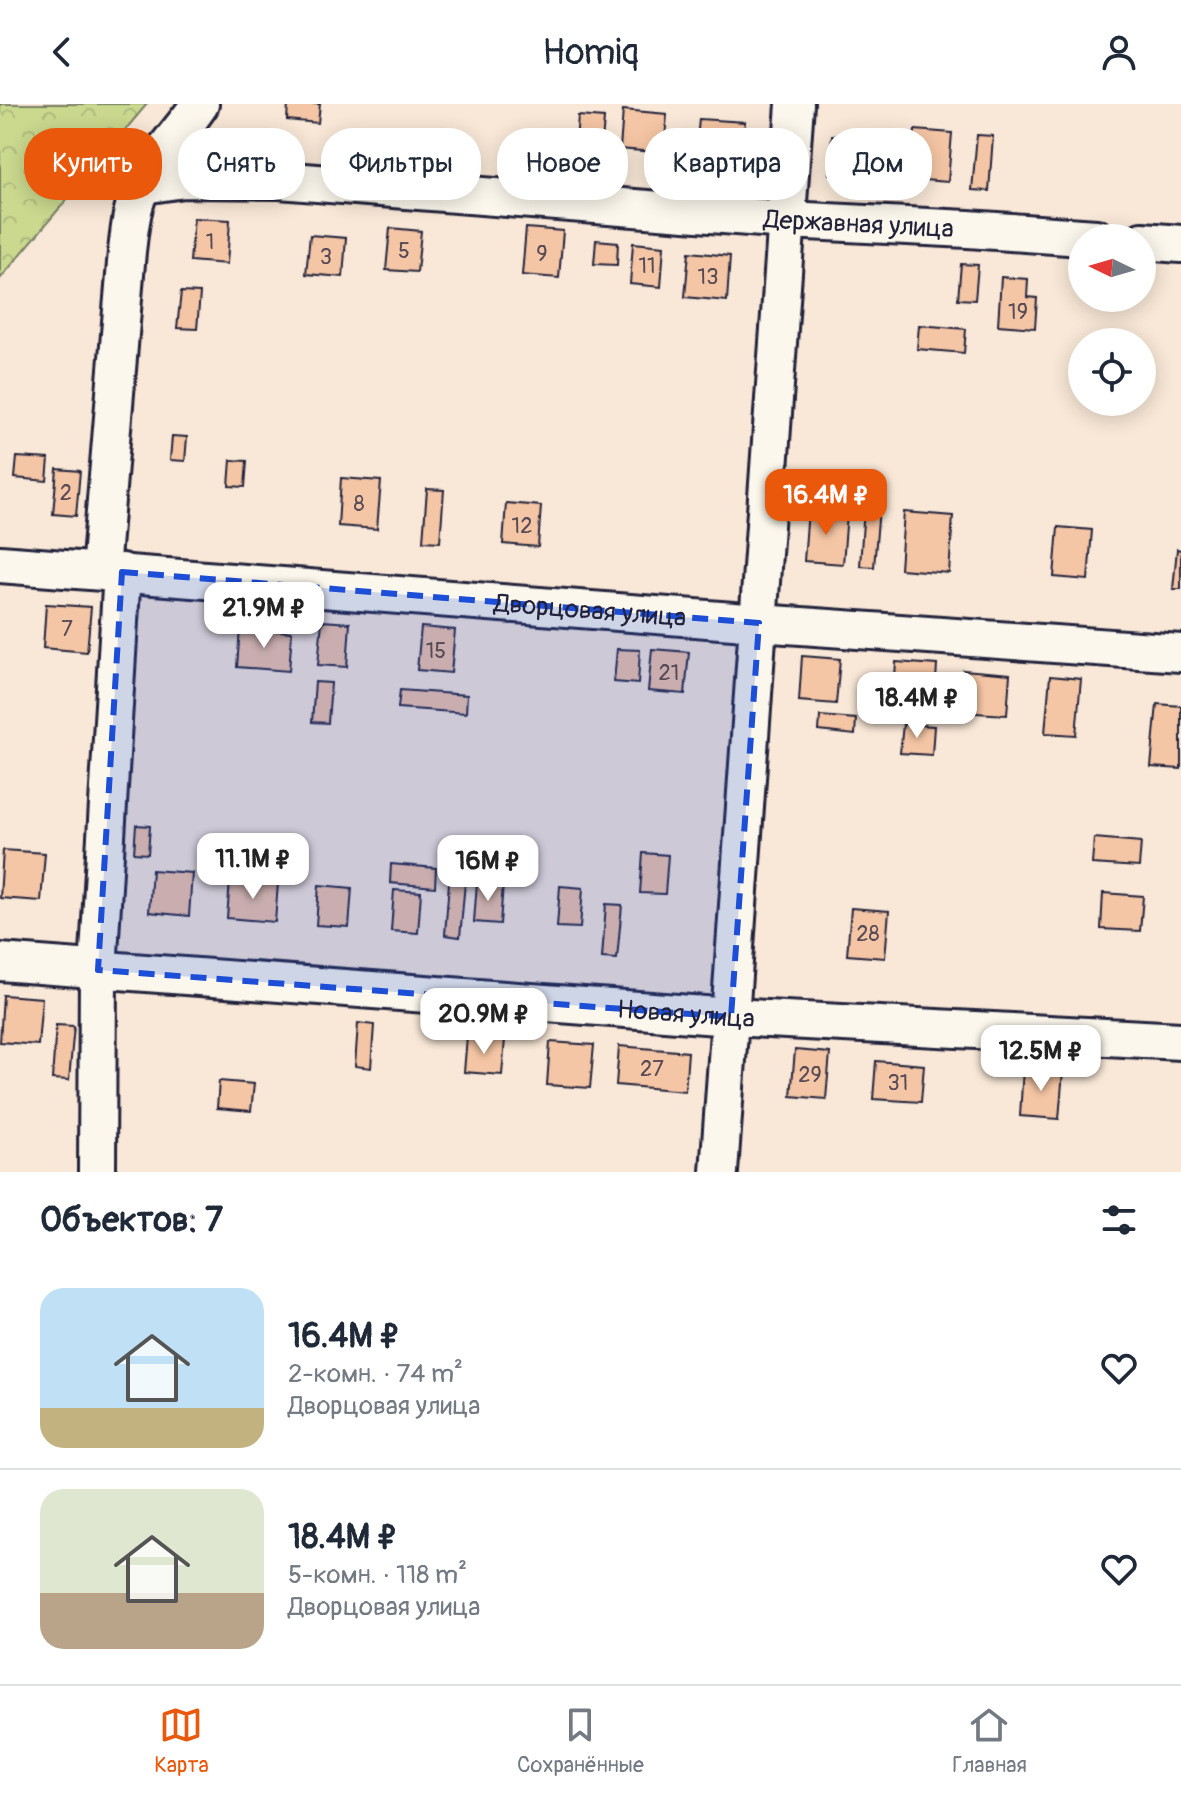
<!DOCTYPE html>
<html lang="ru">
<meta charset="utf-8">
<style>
:root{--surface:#fff;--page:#f2f2f3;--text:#1f2937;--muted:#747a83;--line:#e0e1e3;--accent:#ea580c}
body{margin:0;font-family:Pangolin,sans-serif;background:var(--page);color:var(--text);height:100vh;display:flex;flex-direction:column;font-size:30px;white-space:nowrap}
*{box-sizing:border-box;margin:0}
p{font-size:26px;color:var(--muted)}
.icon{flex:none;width:44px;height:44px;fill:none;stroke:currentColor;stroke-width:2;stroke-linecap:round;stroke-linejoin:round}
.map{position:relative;height:1068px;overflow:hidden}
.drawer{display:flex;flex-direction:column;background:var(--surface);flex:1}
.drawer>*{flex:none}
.guide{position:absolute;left:24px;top:24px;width:1134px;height:72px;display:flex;gap:16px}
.needle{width:52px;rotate:275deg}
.fabs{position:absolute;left:1068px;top:120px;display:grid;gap:16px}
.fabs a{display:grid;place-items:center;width:88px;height:88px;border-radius:50%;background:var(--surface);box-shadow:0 4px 20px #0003;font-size:40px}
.price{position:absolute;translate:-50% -68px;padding:0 18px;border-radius:16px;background:#fff;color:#222;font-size:26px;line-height:52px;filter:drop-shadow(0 2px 4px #0008)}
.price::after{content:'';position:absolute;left:50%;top:48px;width:24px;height:18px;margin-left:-12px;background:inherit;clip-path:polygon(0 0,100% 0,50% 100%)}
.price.on{background:var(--accent);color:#fff}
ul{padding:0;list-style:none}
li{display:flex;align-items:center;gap:24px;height:200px;padding:0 40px}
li+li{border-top:2px solid var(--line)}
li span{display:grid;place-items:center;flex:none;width:224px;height:160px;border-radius:24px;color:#555}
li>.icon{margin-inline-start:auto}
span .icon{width:96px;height:96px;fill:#fffc;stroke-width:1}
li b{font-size:34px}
h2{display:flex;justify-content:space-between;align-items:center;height:96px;padding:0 40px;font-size:34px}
.tag{padding:0 28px;border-radius:32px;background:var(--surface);box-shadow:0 4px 20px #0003;font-size:28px;line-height:72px}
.tag.on{background:var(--accent);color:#fff}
header{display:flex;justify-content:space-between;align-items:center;height:104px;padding:0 40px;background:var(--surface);font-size:36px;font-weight:600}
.tab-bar{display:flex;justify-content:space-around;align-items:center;height:112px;border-top:2px solid var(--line);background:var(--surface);font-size:22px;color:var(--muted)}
.tab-bar a{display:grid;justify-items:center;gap:4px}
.tab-bar .on{color:var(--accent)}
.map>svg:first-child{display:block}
.forest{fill:url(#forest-crowns);stroke:#767e64;stroke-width:2}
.building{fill:#f5c6a5;stroke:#22223b;stroke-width:2}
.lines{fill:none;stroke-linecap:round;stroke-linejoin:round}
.minor-casing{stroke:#22223b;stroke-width:42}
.minor{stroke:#fbf7ec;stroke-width:36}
.marked{fill:#1d4ed8;fill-opacity:0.2;stroke:#1d4ed8;stroke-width:6;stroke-dasharray:16 10;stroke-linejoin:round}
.labels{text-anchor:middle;stroke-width:6;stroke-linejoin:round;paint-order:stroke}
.number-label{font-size:22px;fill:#574b56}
.street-label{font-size:26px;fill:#22223b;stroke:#fbf7ec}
</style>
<header><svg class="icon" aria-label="back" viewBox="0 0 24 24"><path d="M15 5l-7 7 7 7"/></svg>Homiq<svg class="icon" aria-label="person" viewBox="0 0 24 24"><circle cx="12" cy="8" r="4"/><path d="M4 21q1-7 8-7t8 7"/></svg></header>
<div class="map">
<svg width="1181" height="1068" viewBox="0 0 1181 1068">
<defs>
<pattern id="forest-crowns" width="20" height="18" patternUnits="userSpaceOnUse" patternTransform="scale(2)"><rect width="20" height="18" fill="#cad98e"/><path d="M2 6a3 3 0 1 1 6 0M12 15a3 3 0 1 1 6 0" fill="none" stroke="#adba7b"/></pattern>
</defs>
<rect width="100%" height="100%" fill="#f9e8d7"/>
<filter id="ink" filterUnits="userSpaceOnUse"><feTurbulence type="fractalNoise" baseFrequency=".0125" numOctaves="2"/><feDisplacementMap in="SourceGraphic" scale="16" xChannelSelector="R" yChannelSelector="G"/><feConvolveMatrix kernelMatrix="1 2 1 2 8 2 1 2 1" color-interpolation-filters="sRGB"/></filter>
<g filter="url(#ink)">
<path class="forest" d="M0 0H147L0 175Z"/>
<path class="building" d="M288 0H320L318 19 287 16Z
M623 6 667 10 664 49 620 45Z
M578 12 604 14 601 53 575 51Z
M699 15 745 18 742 60 695 57Z
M915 26 952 29 948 78 911 75Z
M832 31 851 33 848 71 829 70Z
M977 31 993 32 989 87 972 86Z
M194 114 230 116 227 160 190 157Z
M390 124 421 127 417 168 386 166Z
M526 124 563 127 559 174 522 171Z
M310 131 346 134 343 173 306 170Z
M596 136 618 138 617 161 594 160Z
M633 139 664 142 661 183 630 180Z
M689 148 730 152 727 197 685 193Z
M961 160 978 161 975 196 958 195Z
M1001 173 1028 175 1027 193 1037 194 1035 224 998 221Z
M181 188 200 189 197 225 177 224Z
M919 221 966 225 964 249 917 245Z
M172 332 187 333 185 357 170 356Z
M17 353 49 355 47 377 15 374Z
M231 356 247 357 245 383 229 382Z
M57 365 80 367 76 412 53 410Z
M341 374 381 377 377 425 338 422Z
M427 385 444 386 440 438 423 437Z
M506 399 541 402 538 443 503 440Z
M864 403 879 404 874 463 860 462Z
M808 406 847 409 843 460 804 457Z
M904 408 953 412 949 469 900 465Z
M1058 423 1092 426 1088 476 1054 473Z
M1177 445 1181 446V485H1173Z
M46 500 91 503 87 548 43 544Z
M322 517 350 519 347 563 318 561Z
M421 523 455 526 451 569 417 566Z
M240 524 292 528 289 567 237 563Z
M617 545 640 546 638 580 614 578Z
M652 545 689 548 685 590 648 587Z
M802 552 840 555 836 600 799 597Z
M896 558 937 561 934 606 893 603Z
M963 566 1010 570 1007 611 960 608Z
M1050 572 1081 575 1076 631 1045 629Z
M315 578 331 579 328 619 312 618Z
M400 586 467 591 466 609 398 604Z
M1157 600 1181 602V665L1151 663Z
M820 612 856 615 855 631 819 627Z
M903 620 934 622 932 651 900 649Z
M136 721 150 722 148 750 134 749Z
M1094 734 1141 738 1139 763 1092 760Z
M3 746 45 749 41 797 0 794Z
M643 749 668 751 665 790 640 789Z
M391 760 436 764 435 783 390 779Z
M450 765 466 767 460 833 445 831Z
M152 766 192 769 189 812 149 808Z
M230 776 278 779 275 818 227 814Z
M477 778 503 780 500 820 474 818Z
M319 781 352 784 349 823 316 821Z
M560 782 583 784 580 824 557 823Z
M394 786 421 788 418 829 391 827Z
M1103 789 1143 792 1140 827 1101 825Z
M606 800 622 801 617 855 602 854Z
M851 804 889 807 885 854 847 851Z
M3 891 42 894 38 941 0 938Z
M358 919 374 921 371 964 355 962Z
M56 921 74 922 69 976 52 975Z
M467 932 505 935 502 971 464 968Z
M550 938 594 941 590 984 547 981Z
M619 942 688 948 685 987 616 981Z
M795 946 830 949 826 995 791 992Z
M876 957 924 961 921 998 873 995Z
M1023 964 1063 967 1059 1015 1020 1012Z
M219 977 254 980 251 1007 217 1004Z"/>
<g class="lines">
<defs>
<g id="minor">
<path id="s1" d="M143 81 184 75 279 76 787 116 968 125 1096 134"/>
<path d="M1142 137 1181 140"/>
<path id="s2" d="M0 460 759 519 1181 549"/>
<path d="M100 467 127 147C129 132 130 117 134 103 144 63 178 33 200 0"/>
<path id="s3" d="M0 858 731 913 1181 937"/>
<path d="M97 1068 98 866 122 468"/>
<path d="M719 1068 795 0"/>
</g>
</defs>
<use href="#minor" class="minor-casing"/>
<use href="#minor" class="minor"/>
</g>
</g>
<path class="marked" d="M122 468 759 519 731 913 98 866Z"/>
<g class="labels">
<g class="number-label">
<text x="210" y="145">1</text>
<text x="404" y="154">5</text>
<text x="542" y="157">9</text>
<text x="326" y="160">3</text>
<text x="647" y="169">11</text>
<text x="708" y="180">13</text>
<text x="1018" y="215">19</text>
<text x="66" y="396">2</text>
<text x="359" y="407">8</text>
<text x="522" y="429">12</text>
<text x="67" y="532">7</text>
<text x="436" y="554">15</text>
<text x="669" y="576">21</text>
<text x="868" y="837">28</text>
<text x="652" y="972">27</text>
<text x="810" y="978">29</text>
<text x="898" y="986">31</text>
</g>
<g class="street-label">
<text dy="9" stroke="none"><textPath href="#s1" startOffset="718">Державная улица</textPath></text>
<text dy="9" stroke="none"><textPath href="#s2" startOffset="592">Дворцовая улица</textPath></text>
<text dy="9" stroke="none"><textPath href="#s3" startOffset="688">Новая улица</textPath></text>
</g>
</g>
</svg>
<div class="fabs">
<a><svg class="needle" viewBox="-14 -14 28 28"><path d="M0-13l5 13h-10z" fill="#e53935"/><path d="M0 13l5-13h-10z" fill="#747a83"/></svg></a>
<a><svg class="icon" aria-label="locate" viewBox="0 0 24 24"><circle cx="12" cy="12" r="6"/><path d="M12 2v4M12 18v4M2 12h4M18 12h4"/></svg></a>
</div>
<b class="price on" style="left:826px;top:433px">16.4M ₽</b>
<b class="price" style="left:264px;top:546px">21.9M ₽</b>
<b class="price" style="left:917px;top:636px">18.4M ₽</b>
<b class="price" style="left:253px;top:797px">11.1M ₽</b>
<b class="price" style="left:488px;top:799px">16M ₽</b>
<b class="price" style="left:484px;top:952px">20.9M ₽</b>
<b class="price" style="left:1041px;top:989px">12.5M ₽</b>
<div class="guide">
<a class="tag on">Купить</a>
<a class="tag">Снять</a>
<a class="tag">Фильтры</a>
<a class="tag">Новое</a>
<a class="tag">Квартира</a>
<a class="tag">Дом</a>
</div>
</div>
<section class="drawer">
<h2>Объектов: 7<svg class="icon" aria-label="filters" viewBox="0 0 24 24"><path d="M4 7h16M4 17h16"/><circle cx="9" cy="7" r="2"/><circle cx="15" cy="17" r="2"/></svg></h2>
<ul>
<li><span style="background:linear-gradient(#bfe0f5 75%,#c2b280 0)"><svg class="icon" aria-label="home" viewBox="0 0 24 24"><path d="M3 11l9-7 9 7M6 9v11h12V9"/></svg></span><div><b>16.4M ₽</b><p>2-комн. · 74 m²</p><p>Дворцовая улица</p></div><svg class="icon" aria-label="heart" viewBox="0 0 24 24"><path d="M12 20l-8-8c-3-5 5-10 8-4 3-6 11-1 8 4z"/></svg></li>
<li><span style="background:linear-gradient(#dfe7d0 65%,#b9a48a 0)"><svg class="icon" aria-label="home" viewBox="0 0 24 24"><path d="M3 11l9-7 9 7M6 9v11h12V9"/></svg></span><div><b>18.4M ₽</b><p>5-комн. · 118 m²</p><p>Дворцовая улица</p></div><svg class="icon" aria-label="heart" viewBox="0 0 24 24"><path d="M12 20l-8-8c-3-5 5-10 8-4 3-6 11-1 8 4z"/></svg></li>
</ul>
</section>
<nav class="tab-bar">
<a class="on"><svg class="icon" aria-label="map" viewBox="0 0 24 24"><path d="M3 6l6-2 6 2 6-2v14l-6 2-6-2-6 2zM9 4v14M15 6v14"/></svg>Карта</a>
<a><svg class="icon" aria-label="saved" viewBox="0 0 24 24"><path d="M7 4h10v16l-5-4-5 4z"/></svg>Сохранённые</a>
<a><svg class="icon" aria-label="home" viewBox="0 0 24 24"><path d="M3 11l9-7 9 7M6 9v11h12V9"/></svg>Главная</a>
</nav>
